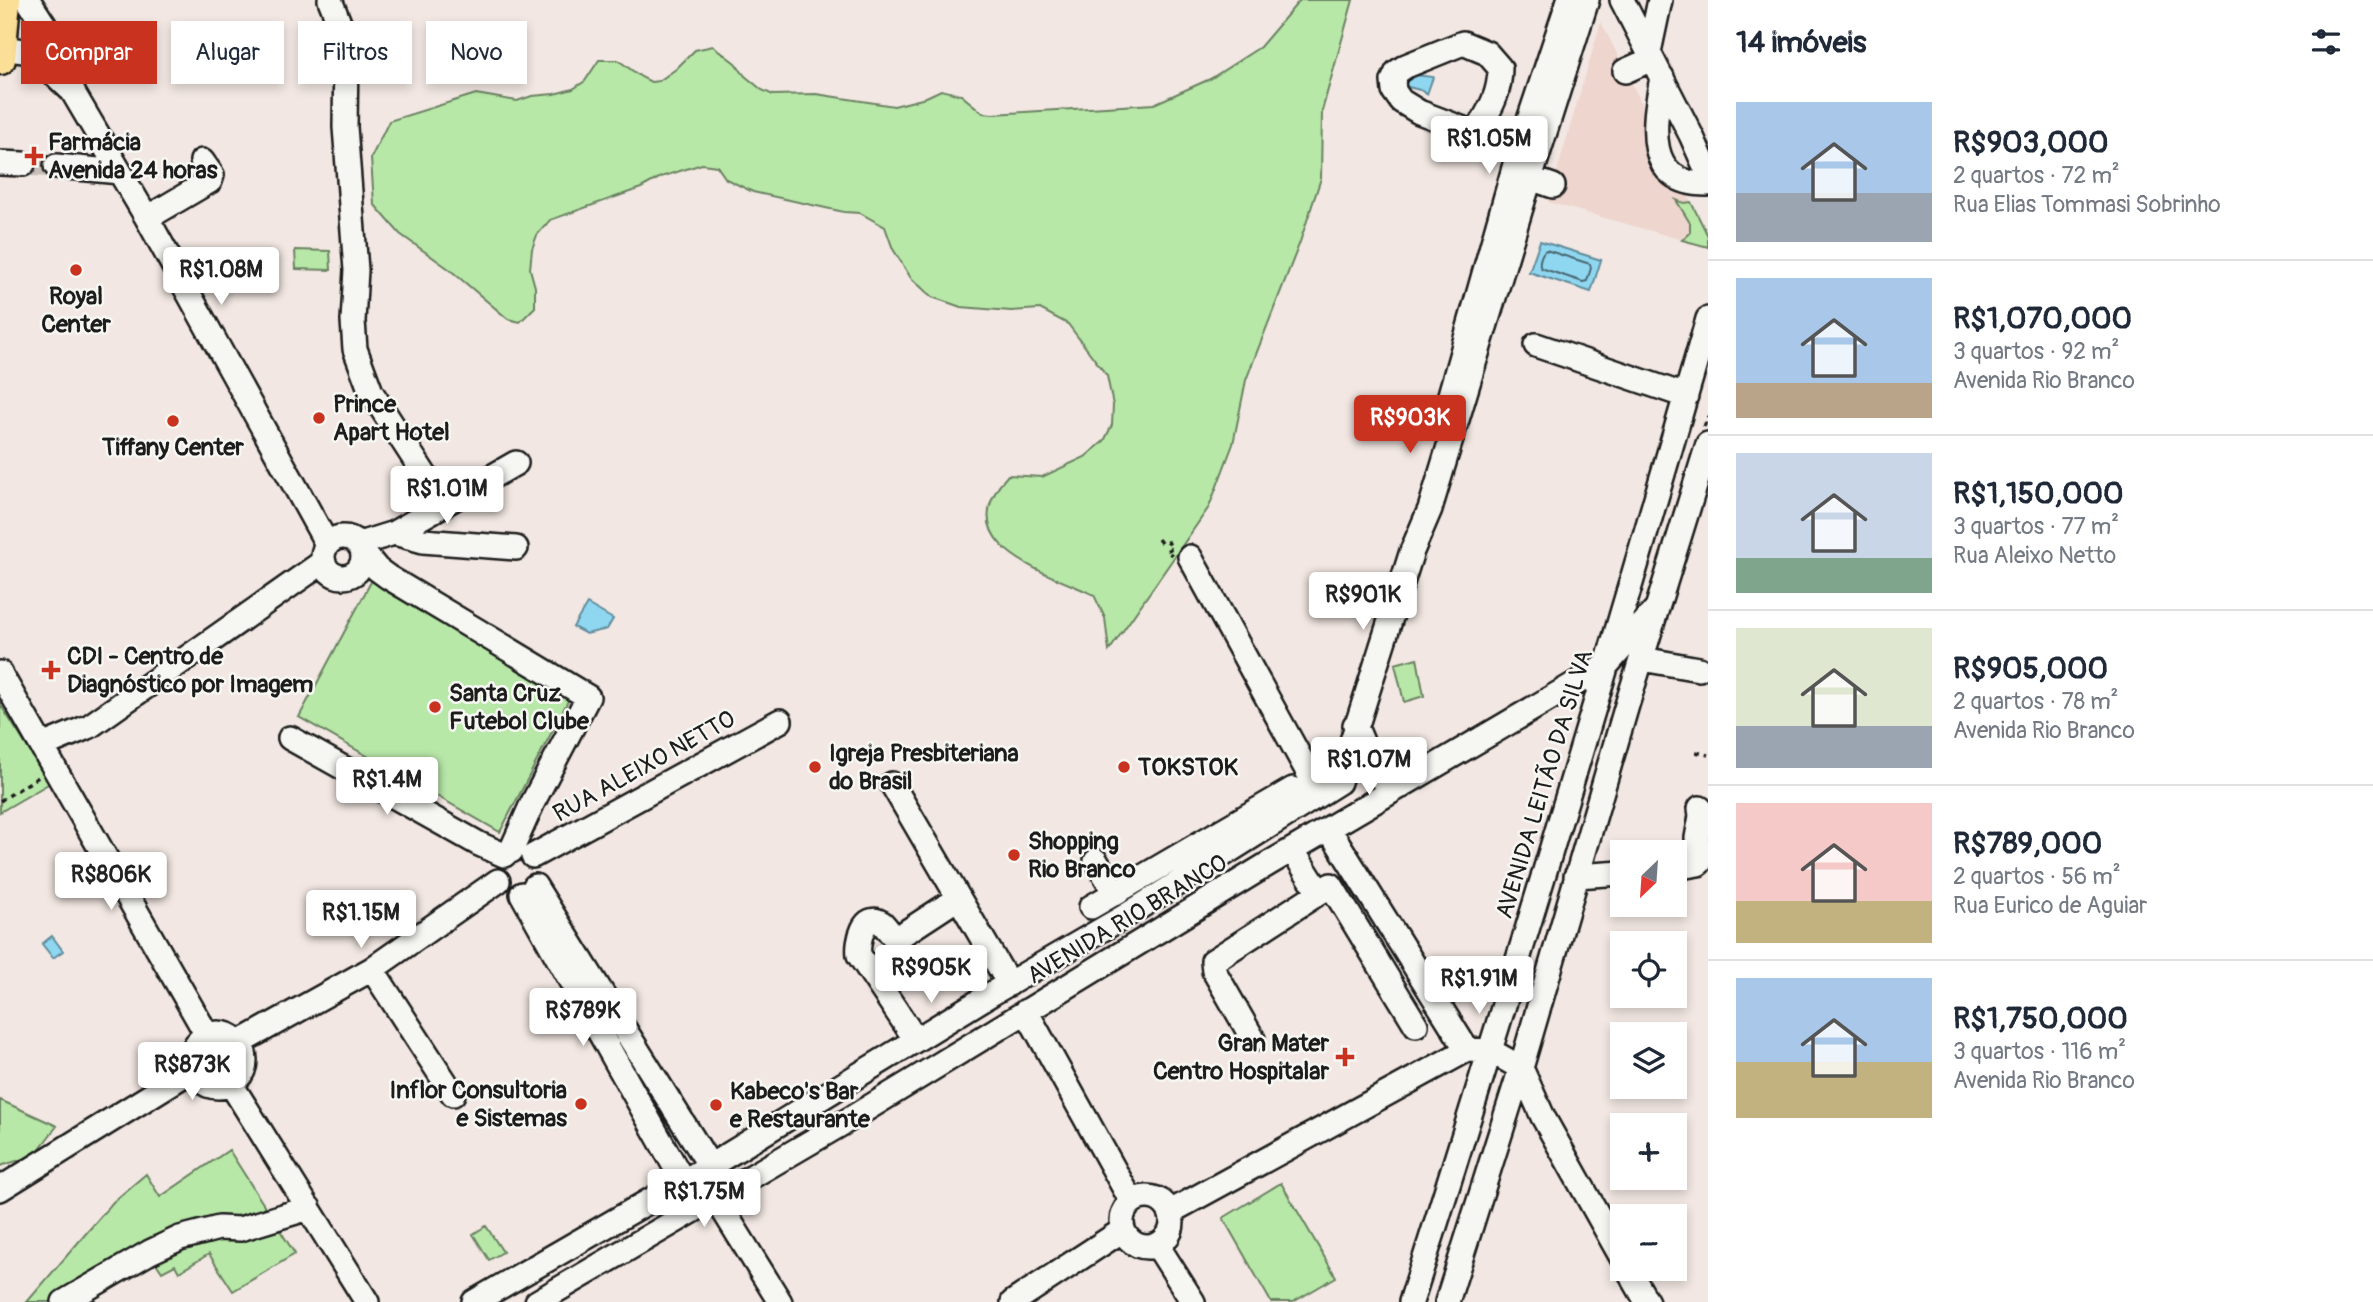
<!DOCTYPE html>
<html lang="pt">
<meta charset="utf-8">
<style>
:root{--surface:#fff;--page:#f2f2f3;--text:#1f2937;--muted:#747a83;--line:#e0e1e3;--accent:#c8321e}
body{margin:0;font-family:Pangolin,sans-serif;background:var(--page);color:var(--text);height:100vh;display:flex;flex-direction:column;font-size:26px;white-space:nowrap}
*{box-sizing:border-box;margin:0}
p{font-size:23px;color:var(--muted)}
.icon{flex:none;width:38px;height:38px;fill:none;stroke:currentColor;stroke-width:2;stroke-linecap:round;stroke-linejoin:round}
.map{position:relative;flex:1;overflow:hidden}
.sheet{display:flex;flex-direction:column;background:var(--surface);width:665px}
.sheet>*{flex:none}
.hud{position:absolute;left:21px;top:21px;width:665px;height:63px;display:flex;gap:14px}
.needle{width:46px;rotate:205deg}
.buttons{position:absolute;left:1610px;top:840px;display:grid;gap:14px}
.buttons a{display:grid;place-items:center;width:77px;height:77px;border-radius:0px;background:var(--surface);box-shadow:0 4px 10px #0003;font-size:35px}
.price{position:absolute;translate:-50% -60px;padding:0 16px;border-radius:7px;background:#fff;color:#222;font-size:23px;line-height:46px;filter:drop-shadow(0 2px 4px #0008)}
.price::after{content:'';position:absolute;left:50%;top:42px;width:21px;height:16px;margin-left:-10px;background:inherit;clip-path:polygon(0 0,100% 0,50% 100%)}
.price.active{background:var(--accent);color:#fff}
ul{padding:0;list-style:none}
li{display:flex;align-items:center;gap:21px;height:175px;padding:0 28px}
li+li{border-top:2px solid var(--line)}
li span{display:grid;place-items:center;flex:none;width:196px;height:140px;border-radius:0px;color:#555}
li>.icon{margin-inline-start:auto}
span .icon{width:84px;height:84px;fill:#fffc;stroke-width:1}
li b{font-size:30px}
h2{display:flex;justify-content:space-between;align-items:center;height:84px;padding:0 28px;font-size:30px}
.pill{padding:0 24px;border-radius:0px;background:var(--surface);box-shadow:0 4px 10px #0003;font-size:24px;line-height:63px}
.pill.active{background:var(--accent);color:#fff}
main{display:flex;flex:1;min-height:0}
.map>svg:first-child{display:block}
.built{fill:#eed5ce}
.green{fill:#b8e8a8;stroke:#6a8262;stroke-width:2}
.water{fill:#8fd7f1;stroke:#618c9c;stroke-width:2}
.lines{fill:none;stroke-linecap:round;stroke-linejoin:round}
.shore{stroke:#4a6771;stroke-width:2}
.minor-tunnel{stroke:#c7beba;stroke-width:23;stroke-dasharray:23 11;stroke-linecap:butt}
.minor-casing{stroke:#1c1c1c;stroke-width:28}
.major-casing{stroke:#1c1c1c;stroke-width:35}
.path{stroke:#1c1c1c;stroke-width:3.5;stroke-dasharray:5 5;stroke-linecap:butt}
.minor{stroke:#f6f6f2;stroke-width:23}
.major{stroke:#fbdf96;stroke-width:30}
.poi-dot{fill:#c8321e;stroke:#f6f6f2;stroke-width:2.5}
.labels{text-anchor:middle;stroke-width:5;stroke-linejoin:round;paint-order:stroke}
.poi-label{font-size:24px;font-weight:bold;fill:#1c1c1c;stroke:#f6f6f2;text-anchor:start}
.street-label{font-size:24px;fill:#1c1c1c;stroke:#f6f6f2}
</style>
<main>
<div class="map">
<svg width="1708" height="1302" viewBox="0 0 1708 1302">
<rect width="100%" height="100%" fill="#f2e7e2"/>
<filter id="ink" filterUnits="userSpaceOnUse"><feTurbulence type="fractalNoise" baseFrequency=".0143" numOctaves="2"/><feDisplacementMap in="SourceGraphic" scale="14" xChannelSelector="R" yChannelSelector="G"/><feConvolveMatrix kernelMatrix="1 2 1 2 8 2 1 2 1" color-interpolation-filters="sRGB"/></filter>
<g filter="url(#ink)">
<path class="built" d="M1601 22 1708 236V247L1548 202Z"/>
<path class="green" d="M1300 0H1353L1322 111 1321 178 1300 242 1246 380 1233 444 1209 507 1109 651 1105 618 1094 595C1046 572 946 545 1008 475L1042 477 1085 457 1104 441 1112 425 1113 405 1107 376 1068 324 1040 309 1011 311 961 307 932 297 911 278 893 249 885 227 860 213 844 212 753 192 726 179 717 166 702 164 661 177 641 188 550 220 537 235 532 249 530 269 535 287V307L520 322 508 319 449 269 400 234 374 204 371 158 389 121 476 94 517 101 532 96 554 94 573 89 585 81 599 60H618L641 77 651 82 659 81 676 69 695 50 713 46 735 63 745 76 762 90 773 95 816 94 894 106 922 99 941 90 961 95 983 113 993 114 1154 104 1210 79 1260 47Z
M1676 200 1684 203 1691 202 1708 236V247L1682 240 1690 232V223Z
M295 250 330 251 331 270 296 269Z
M372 580 570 697 500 832 299 717Z
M1417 658 1424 696 1404 702 1395 664Z
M0 704 50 783 0 812Z
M208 1062a11 11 0 1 1 22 0a11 11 0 1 1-22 0Z
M0 1100 57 1126 34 1156 0 1166Z
M229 1150 295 1254 233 1291 209 1254 179 1272 175 1265 162 1272 152 1257 73 1302H27L113 1202 146 1174 160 1197Z
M1281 1183 1336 1277 1293 1302H1271L1223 1218Z
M486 1226 503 1252 489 1260 473 1234Z"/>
<path class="water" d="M1410 70 1415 75 1433 77 1427 94 1424 91 1400 85Z
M1540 241 1601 260 1591 292 1529 272Z
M587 604 613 619 607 629 586 634 573 627Z
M52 936 63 951 53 958 42 944Z"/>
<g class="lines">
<path class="shore" d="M1546 250 1590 264 1591 268 1587 281 1583 282 1541 268C1538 264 1541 253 1546 250Z"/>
<path class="minor-tunnel" d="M23 164 56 166"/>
<defs>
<path id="minor" d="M28 0 56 43 74 94 147 218 327 544
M330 0 344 35 346 56 345 127 356 270 353 321 355 349 371 392 443 503
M1622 0 1692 137 1708 173
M1 48 24 51 35 56 70 89
M1649 52 1660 0
M1625 71 1652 59
M1662 77C1654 122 1642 185 1708 184
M1476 133C1489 111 1500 95 1500 68L1487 53 1463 43 1406 66 1397 72 1393 81 1394 91 1401 101 1419 112 1519 150
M0 163 23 164
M56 166 120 172
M1530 178 1553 186
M147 218 210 181 212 175 202 161
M1536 345 1686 396
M1444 416 1519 150 1569 0
M394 533 423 541 516 548
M323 557a20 20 0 1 1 40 0a20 20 0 1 1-40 0Z
M359 544 394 533 516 463
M363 552 377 569 388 577 588 697 532 804 511 851
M1190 557 1320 794
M1642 659 1699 669
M0 673 207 1035
M1355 725 1371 763 1381 778 1402 786
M290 738 479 844 504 855
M42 746 90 726 323 562
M892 784 1009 984
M1329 829 1467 1050
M1293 851 1319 892
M533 856 780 721
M1096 861 1115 892
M1675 868 1698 864 1700 862 1697 838 1701 816 1700 808
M1576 876 1622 873
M535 886 710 1166 715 1197 780 1302
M522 894 683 1181 696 1188
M1091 907 1293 789
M372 969 453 1094
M1026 1011 1132 1202
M191 1060a27 27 0 1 1 54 0a27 27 0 1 1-54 0Z
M1253 1039 1214 971 1213 961 1331 885 1416 1025
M916 1040 859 955C857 942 864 911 882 923 886 927 890 933 894 937L900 936 958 898
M239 1043 372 969 498 881
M231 1084 367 1302
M0 1189 192 1070
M1122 1222a25 25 0 1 1 50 0a25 25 0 1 1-50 0Z
M1170 1212 1467 1050 1491 1051 1521 1068 1543 1117 1622 1258
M1157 1245 1193 1302
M1628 1269 1647 1302
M64 1302 150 1252 180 1238 219 1228 240 1229 309 1208
M474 1302 710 1166 991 994 1127 915 1339 782 1412 551 1430 509 1524 198 1587 0
M537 1302 850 1119 1268 864 1607 665 1656 609
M1013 1302 1123 1230
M1411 1302C1515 976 1613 648 1708 319
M1447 1302 1521 1068 1627 705 1708 444"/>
<path id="major" d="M0 59 5 0"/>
</defs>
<use href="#minor" class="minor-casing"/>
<use href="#major" class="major-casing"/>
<path class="path" d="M1704 427 1708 416
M1158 539 1161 543 1168 542 1172 548 1166 551 1172 555
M1696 752 1708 755
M0 801 40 776"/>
<use href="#minor" class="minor"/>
<use href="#major" class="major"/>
</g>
</g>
<g class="poi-dot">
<path d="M30.5 145.5h7v7h7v7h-7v7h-7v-7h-7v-7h7z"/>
<circle cx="76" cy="270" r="7"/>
<circle cx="319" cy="418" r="7"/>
<circle cx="173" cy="421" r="7"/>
<path d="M47.5 659.5h7v7h7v7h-7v7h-7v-7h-7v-7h7z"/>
<circle cx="435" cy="707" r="7"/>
<circle cx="815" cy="767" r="7"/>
<circle cx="1124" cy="767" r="7"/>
<circle cx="1014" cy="855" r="7"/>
<path d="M1341.5 1046.5h7v7h7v7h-7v7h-7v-7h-7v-7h7z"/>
<circle cx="581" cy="1104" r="7"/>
<circle cx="716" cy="1105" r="7"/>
</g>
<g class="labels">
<g class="poi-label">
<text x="48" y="150">Farmácia<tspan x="48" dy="28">Avenida 24 horas</tspan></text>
<text x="76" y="304" text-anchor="middle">Royal<tspan x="76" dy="28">Center</tspan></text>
<text x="333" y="412">Prince<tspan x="333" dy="28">Apart Hotel</tspan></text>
<text x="173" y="455" text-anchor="middle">Tiffany Center</text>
<text x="67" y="664">CDI - Centro de<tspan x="67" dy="28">Diagnóstico por Imagem</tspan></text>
<text x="449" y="701">Santa Cruz<tspan x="449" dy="28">Futebol Clube</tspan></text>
<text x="829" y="761">Igreja Presbiteriana<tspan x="829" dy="28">do Brasil</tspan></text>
<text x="1138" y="775">TOKSTOK</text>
<text x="1028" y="849">Shopping<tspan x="1028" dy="28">Rio Branco</tspan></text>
<text x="1329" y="1051" text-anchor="end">Gran Mater<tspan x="1329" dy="28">Centro Hospitalar</tspan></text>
<text x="567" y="1098" text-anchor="end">Inflor Consultoria<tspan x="567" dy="28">e Sistemas</tspan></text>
<text x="730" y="1099">Kabeco's Bar<tspan x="730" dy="28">e Restaurante</tspan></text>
</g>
<g class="street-label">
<text transform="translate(644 766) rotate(-29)" y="8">RUA ALEIXO NETTO</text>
<text transform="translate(1544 784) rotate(-73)" y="8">AVENIDA LEITÃO DA SILVA</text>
<text transform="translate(1127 919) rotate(-31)" y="8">AVENIDA RIO BRANCO</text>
</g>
</g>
</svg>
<div class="buttons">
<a><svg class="needle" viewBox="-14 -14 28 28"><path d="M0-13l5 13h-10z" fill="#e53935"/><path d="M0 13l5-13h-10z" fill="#747a83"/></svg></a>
<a><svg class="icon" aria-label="locate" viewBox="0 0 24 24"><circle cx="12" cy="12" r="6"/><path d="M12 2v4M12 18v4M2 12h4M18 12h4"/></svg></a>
<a><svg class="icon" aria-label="layers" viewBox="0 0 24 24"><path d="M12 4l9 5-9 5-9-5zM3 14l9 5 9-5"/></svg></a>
<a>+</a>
<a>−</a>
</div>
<b class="price" style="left:1489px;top:176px">R$1.05M</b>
<b class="price" style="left:221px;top:307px">R$1.08M</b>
<b class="price active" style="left:1410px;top:455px">R$903K</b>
<b class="price" style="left:447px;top:526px">R$1.01M</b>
<b class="price" style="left:1363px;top:632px">R$901K</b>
<b class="price" style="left:1369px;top:797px">R$1.07M</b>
<b class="price" style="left:387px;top:817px">R$1.4M</b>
<b class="price" style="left:111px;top:912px">R$806K</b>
<b class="price" style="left:361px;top:950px">R$1.15M</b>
<b class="price" style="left:931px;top:1005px">R$905K</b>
<b class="price" style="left:1479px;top:1016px">R$1.91M</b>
<b class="price" style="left:583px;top:1048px">R$789K</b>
<b class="price" style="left:192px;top:1102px">R$873K</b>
<b class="price" style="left:704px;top:1229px">R$1.75M</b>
<div class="hud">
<a class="pill active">Comprar</a>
<a class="pill">Alugar</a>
<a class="pill">Filtros</a>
<a class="pill">Novo</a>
</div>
</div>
<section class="sheet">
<h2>14 imóveis<svg class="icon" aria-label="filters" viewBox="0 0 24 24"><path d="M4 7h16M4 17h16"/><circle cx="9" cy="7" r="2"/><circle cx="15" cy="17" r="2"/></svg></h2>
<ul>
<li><span style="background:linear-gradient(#a9c7e8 65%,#9aa5b1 0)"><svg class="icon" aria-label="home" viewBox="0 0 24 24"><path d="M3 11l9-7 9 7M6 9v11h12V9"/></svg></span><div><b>R$903,000</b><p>2 quartos · 72 m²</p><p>Rua Elias Tommasi Sobrinho</p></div></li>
<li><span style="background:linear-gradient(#a9c7e8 75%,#b9a48a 0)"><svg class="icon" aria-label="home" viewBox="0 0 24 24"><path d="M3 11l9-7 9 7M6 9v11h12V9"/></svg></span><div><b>R$1,070,000</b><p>3 quartos · 92 m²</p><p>Avenida Rio Branco</p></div></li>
<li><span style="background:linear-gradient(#c9d6e8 75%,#7fa58c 0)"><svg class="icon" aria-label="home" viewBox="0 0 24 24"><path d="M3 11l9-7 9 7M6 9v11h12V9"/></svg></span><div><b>R$1,150,000</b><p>3 quartos · 77 m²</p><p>Rua Aleixo Netto</p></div></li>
<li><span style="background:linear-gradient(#dfe7d0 70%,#9aa5b1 0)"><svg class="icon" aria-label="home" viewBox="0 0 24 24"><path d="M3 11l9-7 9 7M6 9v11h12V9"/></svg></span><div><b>R$905,000</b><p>2 quartos · 78 m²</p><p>Avenida Rio Branco</p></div></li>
<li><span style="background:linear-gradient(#f6c9c9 70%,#c2b280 0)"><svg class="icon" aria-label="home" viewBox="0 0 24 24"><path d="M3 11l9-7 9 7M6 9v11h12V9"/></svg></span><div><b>R$789,000</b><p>2 quartos · 56 m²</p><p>Rua Eurico de Aguiar</p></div></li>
<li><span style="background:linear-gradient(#a9c7e8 60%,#c2b280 0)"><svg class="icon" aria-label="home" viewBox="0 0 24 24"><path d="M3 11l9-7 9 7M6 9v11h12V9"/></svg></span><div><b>R$1,750,000</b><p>3 quartos · 116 m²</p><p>Avenida Rio Branco</p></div></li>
</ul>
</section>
</main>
